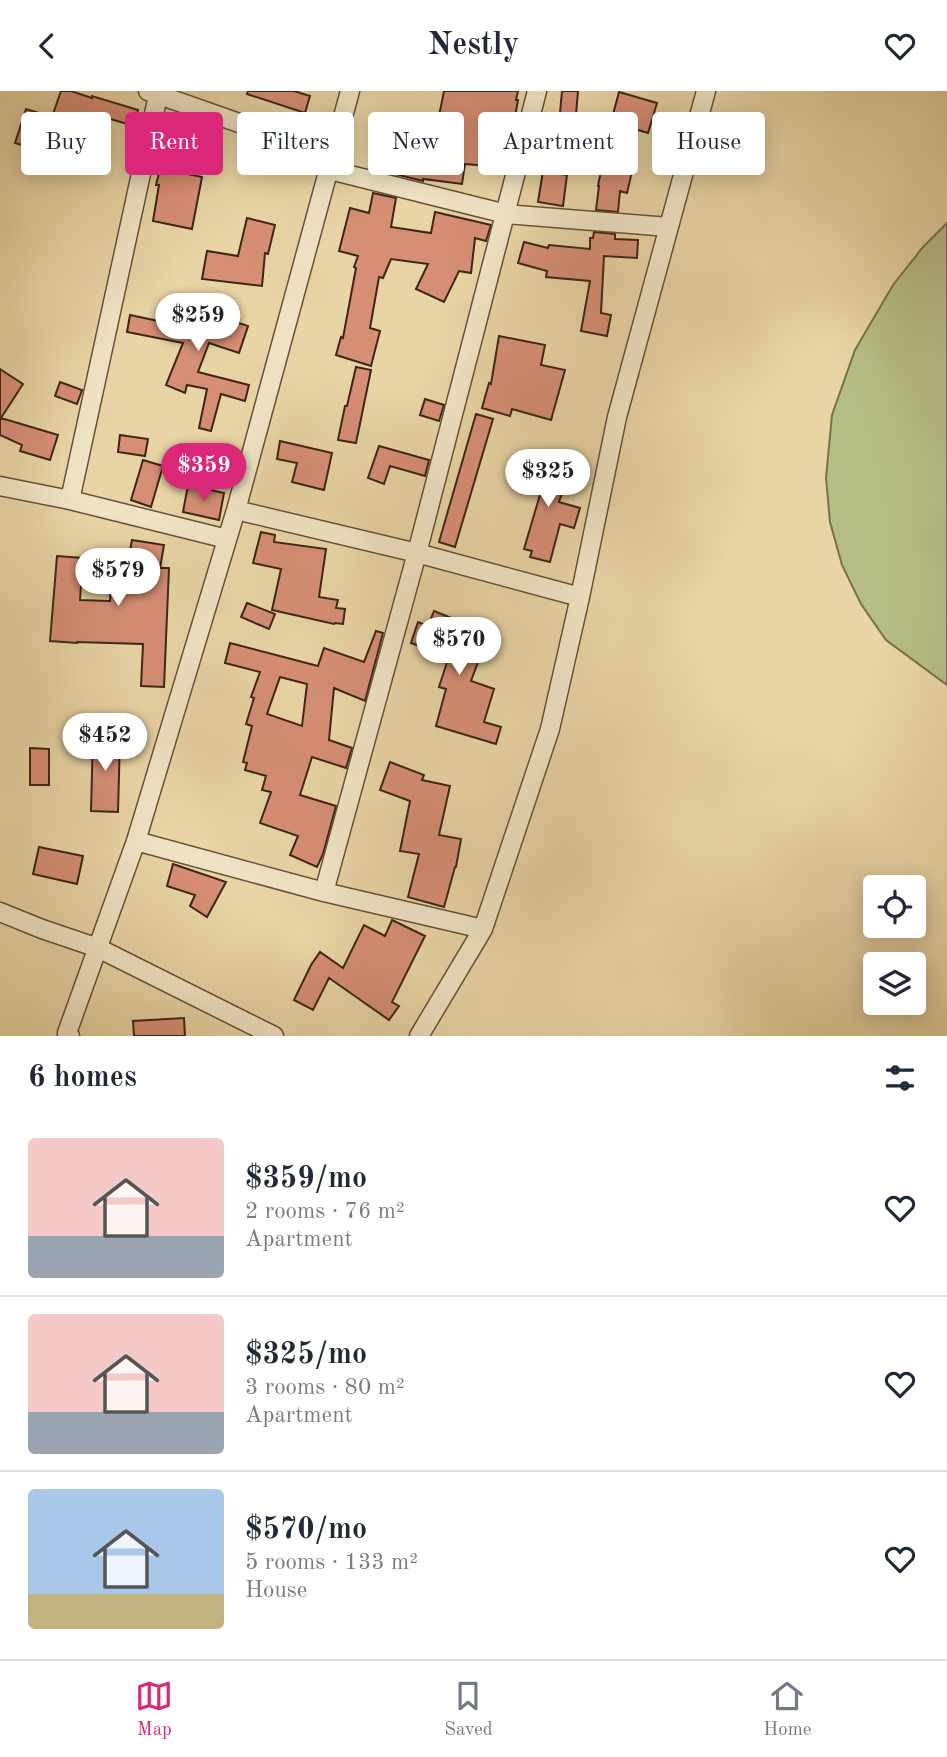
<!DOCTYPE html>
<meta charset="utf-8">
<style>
:root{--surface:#fff;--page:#f6f6f7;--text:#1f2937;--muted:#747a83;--line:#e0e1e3;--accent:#db2777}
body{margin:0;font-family:"Old Standard TT",serif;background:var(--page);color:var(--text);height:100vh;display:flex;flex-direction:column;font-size:26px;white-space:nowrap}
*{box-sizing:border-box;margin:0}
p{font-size:23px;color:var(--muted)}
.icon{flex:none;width:38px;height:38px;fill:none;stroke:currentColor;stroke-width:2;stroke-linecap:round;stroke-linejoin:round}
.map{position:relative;height:945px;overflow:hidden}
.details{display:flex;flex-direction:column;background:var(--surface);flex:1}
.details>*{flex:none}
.banner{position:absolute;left:21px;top:21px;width:906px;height:63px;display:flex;gap:14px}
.controls{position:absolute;left:863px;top:784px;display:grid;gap:14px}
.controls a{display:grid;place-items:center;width:63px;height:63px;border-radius:7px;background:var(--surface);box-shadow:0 4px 18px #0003;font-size:35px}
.price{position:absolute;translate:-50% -60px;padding:0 16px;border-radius:24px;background:#fff;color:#222;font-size:23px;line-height:46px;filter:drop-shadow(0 2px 4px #0008)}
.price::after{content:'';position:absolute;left:50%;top:42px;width:21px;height:16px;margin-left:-10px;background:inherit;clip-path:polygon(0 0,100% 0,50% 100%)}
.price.active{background:var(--accent);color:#fff}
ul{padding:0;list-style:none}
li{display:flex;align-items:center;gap:21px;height:175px;padding:0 28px}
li+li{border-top:2px solid var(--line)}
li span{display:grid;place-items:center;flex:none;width:196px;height:140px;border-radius:7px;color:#555}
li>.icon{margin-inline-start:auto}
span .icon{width:84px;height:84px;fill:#fffc;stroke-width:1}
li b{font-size:30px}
h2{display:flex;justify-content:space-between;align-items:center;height:84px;padding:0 28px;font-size:30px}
.pill{padding:0 24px;border-radius:7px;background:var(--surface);box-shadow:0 4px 18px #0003;font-size:24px;line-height:63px}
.pill.active{background:var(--accent);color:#fff}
header{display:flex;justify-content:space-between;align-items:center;height:91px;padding:0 28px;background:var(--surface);font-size:32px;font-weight:800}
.tab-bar{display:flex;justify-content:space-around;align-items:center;height:98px;border-top:2px solid var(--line);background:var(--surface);font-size:19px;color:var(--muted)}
.tab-bar a{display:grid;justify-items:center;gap:4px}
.tab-bar .active{color:var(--accent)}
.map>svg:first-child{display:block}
.green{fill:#b6bd86;stroke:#79724e;stroke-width:2}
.building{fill:#d68e75;stroke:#3c2615;stroke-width:2;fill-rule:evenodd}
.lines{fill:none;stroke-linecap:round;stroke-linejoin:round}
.street-casing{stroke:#675239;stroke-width:21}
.street{stroke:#f0e3c4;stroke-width:18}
</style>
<header><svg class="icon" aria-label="back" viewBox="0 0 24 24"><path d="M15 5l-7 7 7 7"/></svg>Nestly<svg class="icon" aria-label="heart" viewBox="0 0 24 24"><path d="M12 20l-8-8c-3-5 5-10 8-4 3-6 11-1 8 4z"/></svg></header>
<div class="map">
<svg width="947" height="945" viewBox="0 0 947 945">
<rect width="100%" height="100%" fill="#e8d4a4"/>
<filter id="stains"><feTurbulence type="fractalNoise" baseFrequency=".00286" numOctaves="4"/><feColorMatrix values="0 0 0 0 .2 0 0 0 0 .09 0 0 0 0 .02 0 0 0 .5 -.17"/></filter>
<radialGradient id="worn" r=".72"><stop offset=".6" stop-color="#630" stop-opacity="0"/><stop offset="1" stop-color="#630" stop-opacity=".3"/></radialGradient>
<path class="green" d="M947 132V594L886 549 861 513 842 474 830 431 826 387 832 324 855 259 893 194 923 156Z"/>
<path class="building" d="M61 0H71L92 7V5L138 19 134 35 107 27 99 54 76 47 74 53 44 43 40 59 15 52 26 18 52 26Z
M248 0H294L310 5 305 22 247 3Z
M444 0H518L516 9H518L515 26H513L508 61 490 59 488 75 465 73 462 93 423 88V90L379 79 382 66 403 71 404 70 411 71 414 54 431 56 432 44 435 45Z
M562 0H578L576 24 560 22Z
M619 1 657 12 648 42 611 31Z
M172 29 202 36 198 53 185 50 178 81 202 86 192 138 153 130 159 94H156Z
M604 65 634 72 627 102 620 100 618 121 596 119 599 95H598Z
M543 80 567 84 563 115 538 111Z
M373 102 396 107 391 136 431 142 435 121 491 134 486 150 475 147 471 182 459 180 444 211 416 198 428 173 391 168 383 187 379 186 370 237 380 240 371 275 336 264 341 246 343 247 356 177 354 176 358 165 339 160 350 117 369 122Z
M247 127 275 134 268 163 265 162 262 195 202 188 207 160 238 165Z
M594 141 615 143V148L638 149 637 167 604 165 601 222 611 224 607 245 581 240 590 190 546 186 547 180 518 172 524 151 548 157 549 154 590 158V147H593Z
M181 212 248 235 239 262 209 252 198 281 249 294 245 310 221 303 211 340 199 337 207 298 187 294 185 302 166 294 183 252 127 241 130 224 177 234Z
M499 245 545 254 541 274 565 279 551 329 512 318 510 325 482 317 489 292 491 293Z
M356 276 371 279 356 352 338 349 345 315H347Z
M0 278 23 293 1 327 58 344 50 369 20 360 22 354 0 344Z
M60 291 82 299 77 313 55 305Z
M425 308 444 314 439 330 420 324Z
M476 323 493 328 455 456 439 451Z
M120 344 148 348 145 365 118 361Z
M280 350 332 362 324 399 292 391 297 372 277 368Z
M379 355 429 369 425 385 390 375 384 393 368 387Z
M530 367 569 381 559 411 580 417 574 437 560 433 550 471 530 466 532 460 524 458 542 397 524 392Z
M143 369 163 375 151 416 131 409Z
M188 394 224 402 219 429 183 421Z
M261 441 275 444 274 451 326 458 319 506 338 509 336 517 345 518 343 533 335 532 334 533 272 519 281 478 253 472Z
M132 449 164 454 160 477H169L164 596 141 595 143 553 77 551V552L50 550 57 465 83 467 80 509 110 510 112 474 127 475Z
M247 512 275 523 269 538 241 526Z
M434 520 476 537 471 550 484 555 471 590 494 598 484 631 501 636 496 653 436 635 446 598 439 596 449 565 411 552 418 531 428 535Z
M376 540 383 542 365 610 334 597 329 649 352 657 346 677 312 666 300 704 336 715 323 763 317 776 290 764 298 745 260 732 271 701 262 699 266 685 245 679 247 672 243 671 252 635 246 633 254 607 251 606 260 581 225 572 230 552 318 575 324 557 364 571ZM280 586 307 593 302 635 267 623Z
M93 643 120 645 118 721 91 720Z
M30 657 49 658V694H30Z
M390 671 424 684 422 689 450 695 439 744 461 748 456 776H455L444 816 408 806 419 763 400 760 410 710 380 699Z
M39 756 83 765 77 793 33 783Z
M173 773 226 791 207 826 190 815 195 804 167 795Z
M392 829 425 845 392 911 399 915 389 929 329 887 313 919 294 909 311 874 320 861 343 877 364 834 385 845Z
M184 927 185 945H134L133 930Z"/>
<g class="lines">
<defs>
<path id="street" d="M148 0 333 65
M330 79 506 123 669 136
M0 395 70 409 227 448
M70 409 159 0
M236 419 417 462 580 506
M136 750 324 801 483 838
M324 801 417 462 537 0
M0 821 42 838 98 857 274 945
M70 945 67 942 136 750 236 419 350 0
M419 945 483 838 550 638 580 506 617 326 706 0"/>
</defs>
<use href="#street" class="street-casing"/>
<use href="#street" class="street"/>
</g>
<rect width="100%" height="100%" filter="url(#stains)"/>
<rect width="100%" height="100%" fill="url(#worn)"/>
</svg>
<div class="controls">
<a><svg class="icon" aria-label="locate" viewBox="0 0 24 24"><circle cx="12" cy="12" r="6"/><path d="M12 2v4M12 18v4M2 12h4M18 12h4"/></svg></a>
<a><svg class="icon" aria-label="layers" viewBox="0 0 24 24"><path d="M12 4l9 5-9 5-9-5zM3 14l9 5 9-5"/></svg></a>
</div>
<b class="price" style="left:198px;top:262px">$259</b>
<b class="price active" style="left:204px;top:412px">$359</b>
<b class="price" style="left:548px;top:418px">$325</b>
<b class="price" style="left:118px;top:517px">$579</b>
<b class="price" style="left:459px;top:586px">$570</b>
<b class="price" style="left:105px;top:682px">$452</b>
<div class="banner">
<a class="pill">Buy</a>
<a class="pill active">Rent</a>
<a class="pill">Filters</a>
<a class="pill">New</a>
<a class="pill">Apartment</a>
<a class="pill">House</a>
</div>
</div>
<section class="details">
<h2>6 homes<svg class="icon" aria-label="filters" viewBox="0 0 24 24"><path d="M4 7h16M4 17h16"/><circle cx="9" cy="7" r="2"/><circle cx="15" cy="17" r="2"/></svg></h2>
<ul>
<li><span style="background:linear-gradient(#f6c9c9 70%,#9aa5b1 0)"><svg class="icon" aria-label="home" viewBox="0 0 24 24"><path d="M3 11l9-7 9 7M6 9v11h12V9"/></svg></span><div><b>$359/mo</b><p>2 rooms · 76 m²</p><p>Apartment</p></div><svg class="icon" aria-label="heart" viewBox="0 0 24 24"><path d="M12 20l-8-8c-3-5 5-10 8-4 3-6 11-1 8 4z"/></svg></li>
<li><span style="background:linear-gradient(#f6c9c9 70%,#9aa5b1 0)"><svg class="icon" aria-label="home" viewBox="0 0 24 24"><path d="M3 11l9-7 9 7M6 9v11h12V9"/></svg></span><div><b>$325/mo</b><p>3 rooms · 80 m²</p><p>Apartment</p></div><svg class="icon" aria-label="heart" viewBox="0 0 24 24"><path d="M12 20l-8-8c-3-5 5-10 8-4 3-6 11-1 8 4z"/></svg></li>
<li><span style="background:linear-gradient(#a9c7e8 75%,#c2b280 0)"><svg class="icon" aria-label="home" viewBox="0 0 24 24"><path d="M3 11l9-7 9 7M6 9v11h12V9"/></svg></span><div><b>$570/mo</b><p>5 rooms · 133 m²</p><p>House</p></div><svg class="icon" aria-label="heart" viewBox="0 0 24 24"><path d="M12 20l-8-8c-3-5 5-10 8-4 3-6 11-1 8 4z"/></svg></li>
</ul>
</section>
<nav class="tab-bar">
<a class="active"><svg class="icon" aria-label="map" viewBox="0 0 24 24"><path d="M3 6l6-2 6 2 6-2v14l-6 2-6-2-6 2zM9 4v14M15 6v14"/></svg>Map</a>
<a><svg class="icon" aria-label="saved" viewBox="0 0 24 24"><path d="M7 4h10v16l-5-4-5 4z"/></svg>Saved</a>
<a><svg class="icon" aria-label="home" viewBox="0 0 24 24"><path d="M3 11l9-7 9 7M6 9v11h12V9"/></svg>Home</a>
</nav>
